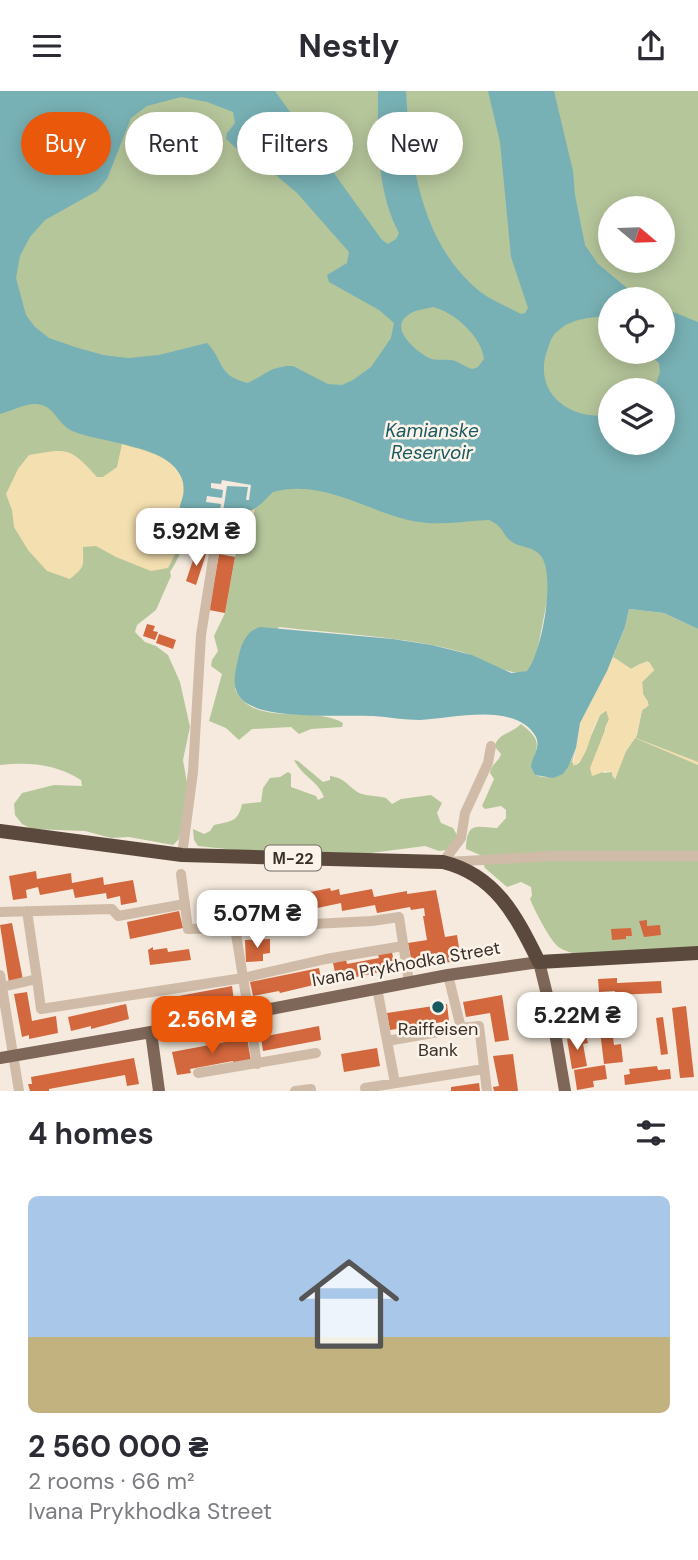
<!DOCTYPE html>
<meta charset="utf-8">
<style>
:root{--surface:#fff;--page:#f2f2f3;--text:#2b2b33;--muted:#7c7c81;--line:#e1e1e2;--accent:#ea580c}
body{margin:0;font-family:"DM Sans",sans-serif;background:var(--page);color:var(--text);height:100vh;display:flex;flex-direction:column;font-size:26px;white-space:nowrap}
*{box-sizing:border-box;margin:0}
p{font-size:23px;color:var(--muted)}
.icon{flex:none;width:38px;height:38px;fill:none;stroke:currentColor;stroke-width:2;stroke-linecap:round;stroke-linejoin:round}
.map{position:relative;height:1000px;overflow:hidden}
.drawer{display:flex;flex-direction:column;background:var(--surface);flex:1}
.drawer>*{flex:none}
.banner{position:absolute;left:21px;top:21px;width:656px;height:63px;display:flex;gap:14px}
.needle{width:46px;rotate:109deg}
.fabs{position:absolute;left:598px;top:105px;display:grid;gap:14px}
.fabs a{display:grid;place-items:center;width:77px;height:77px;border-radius:50%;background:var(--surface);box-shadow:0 4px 18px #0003;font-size:35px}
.price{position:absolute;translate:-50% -60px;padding:0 16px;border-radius:14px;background:#fff;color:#222;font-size:23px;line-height:46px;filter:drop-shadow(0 2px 4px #0008)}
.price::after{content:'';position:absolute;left:50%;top:42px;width:21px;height:16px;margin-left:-10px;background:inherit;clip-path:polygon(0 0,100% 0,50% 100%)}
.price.selected{background:var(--accent);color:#fff}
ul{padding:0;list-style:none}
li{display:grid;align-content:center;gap:14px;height:371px;padding:0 28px}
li+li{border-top:2px solid var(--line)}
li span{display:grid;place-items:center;height:217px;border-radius:10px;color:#555}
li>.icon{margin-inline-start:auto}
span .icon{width:126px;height:126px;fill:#fffc;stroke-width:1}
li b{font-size:30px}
h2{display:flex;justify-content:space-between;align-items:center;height:84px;padding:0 28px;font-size:30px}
.pill{padding:0 24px;border-radius:32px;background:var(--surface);box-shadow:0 4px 18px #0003;font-size:24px;line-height:63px}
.pill.selected{background:var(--accent);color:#fff}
header{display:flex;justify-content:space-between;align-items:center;height:91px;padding:0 28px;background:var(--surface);font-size:32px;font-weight:700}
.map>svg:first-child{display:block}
.green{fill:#b6c69b;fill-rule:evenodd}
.sand{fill:#f4dfb0}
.water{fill:#78b1b5;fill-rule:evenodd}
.pier{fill:#f5eadd}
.building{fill:#d3673d}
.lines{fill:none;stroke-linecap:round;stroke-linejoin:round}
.minor{stroke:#cfbba7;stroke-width:10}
.major{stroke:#7e6658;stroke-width:12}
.highway{stroke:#5c493e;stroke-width:14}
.poi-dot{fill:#195a61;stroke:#fcf4ea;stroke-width:2.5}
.labels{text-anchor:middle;stroke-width:5;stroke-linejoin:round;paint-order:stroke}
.shield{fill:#fcf4ea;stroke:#746a62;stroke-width:2}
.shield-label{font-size:16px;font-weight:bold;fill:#3a2f28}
.street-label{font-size:18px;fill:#3a2f28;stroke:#fcf4ea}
.poi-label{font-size:18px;fill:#3a2f28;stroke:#fcf4ea}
.water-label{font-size:19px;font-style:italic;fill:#195a61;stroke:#fcf4ea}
</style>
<header><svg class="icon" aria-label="menu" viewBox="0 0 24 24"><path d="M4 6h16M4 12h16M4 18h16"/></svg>Nestly<svg class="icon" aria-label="share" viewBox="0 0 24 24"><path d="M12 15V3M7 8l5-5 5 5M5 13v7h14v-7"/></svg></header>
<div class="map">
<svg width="698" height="1000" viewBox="0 0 698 1000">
<rect width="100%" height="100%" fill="#f5eadd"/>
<path class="green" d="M0 0H698V526L548 505 537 561 528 580C506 587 482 566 462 561 403 545 339 543 279 536L235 598C253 638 312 613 343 632L342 636 311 638 299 643 291 636 252 638 239 649 226 637 209 630 222 583 211 575 212 569 218 560 214 545 225 522 237 456 232 452H221L223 441 249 440C232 432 232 429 213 434 183 441 185 459 170 481L171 485 156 519 137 534 135 541 145 551 156 555 168 564 180 591 190 636 183 669 188 698 179 748 173 754 129 746 111 747 85 740 32 738 22 733 15 724 14 713 22 702 54 694 82 695 81 689C55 673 30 671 0 674ZM611 117H663V170H611ZM611 208H663V261H611ZM611 299H663V352H611Z
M629 518 664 522 698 538V858L587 865C578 863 568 862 560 857 551 852 534 818 530 808L532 804 531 796 521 791 507 796 485 777 480 764 466 758C467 730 476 736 497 737L506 727V719L501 715 485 718 482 715 494 688 490 682C491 673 499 671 501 663L495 656C496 643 513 642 521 633 550 655 529 657 535 684 559 692 569 678 576 657L572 671 576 674 580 671 600 624 607 619 610 626 605 637 603 682 612 681 613 687 626 660 637 644 642 619 647 616 648 611 643 603 642 591 654 579 649 571 640 573 631 578 613 566 625 536Z
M294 669 298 670 323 691 330 689V685C347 687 350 699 362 703 369 705 378 705 386 707L392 713 401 708 431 704 442 712 437 722 441 732 453 737 458 746 447 759 439 760 425 755 371 762H350L235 759 198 755 194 749 193 738 204 743 210 740 214 734C232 730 238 731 242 713L261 711 263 697 270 687 280 686 288 681 291 683V696L316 705 318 709 324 706C318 690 302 685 294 669Z"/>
<path class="sand" d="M122 353C141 359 171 364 181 384 185 394 182 403 185 412 186 418 189 423 191 428L227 427 255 418 249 440 223 441 210 436 187 440 168 477 151 480 116 466 96 455 83 456C83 475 86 475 70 488L47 480 28 459 14 436 12 419 6 403 18 378 29 364C68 357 70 356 97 386H103L117 376Z
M613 566 631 578 647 570 654 579 642 591 643 603 649 614 642 619 636 647 698 671V674L635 647 626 660 615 689 612 681 606 680 592 685 590 677 609 629 606 619C587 631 594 664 573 675L580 632Z"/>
<path class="water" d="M0 0H275L382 149 388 153 396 148 399 142C376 99 378 48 378 0H406C410 71 421 155 482 202 493 210 508 216 521 223L525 222 528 217 511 166 500 51 488 0H554L573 80 575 104 585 154 598 173 633 202 646 208H611V225C594 226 572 227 559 239 553 243 550 250 548 257 531 301 569 330 611 324V352H663V299H654L660 281 659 272 646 261H663V217L698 231V538L664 522 629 518 625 536 607 580 580 632 576 657 568 676 563 683 553 687 535 684 531 676C532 665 541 657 536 646 517 610 451 628 420 629 404 629 389 626 373 625 343 623 256 631 239 605 231 594 236 577 239 564 242 551 247 540 260 536L393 548 432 554 472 564 511 582 527 580C542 561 556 485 541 465 533 455 521 457 512 451 501 443 505 436 489 429 461 430 436 436 408 429 363 418 322 388 273 401 267 406 263 412 257 416 239 427 198 434 180 423 177 411 191 401 179 382 163 354 103 352 75 341 59 336 56 318 42 314 28 310 13 320 0 323ZM181 6 207 11 233 21 235 32 227 42 226 48 239 60 257 68 297 102 349 161 347 172 327 184 329 191 379 219 394 232 391 247 371 276 353 289 342 294 328 293 293 275H286L273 278 248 292C216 284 225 270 207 252L159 264 128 267 103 264 75 256 49 247 35 236 26 224 16 187 20 165 30 146 45 129 97 100 107 88 131 27 147 15ZM433 216C454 221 482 246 484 268L478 276 472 278C465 276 458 270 451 269 444 268 437 270 429 267 417 261 389 238 407 225 413 219 425 218 433 216Z"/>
<path class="pier" d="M222 389 251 394 249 409H246L248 396 227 395 222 427H219L221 413 206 411 207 405 222 407 223 399 211 397V392L221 393Z"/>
<path class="building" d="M196 460 206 463 196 494 186 490Z
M219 463 235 466 225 522 209 519Z
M147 533 155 535 153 540 158 541 155 549 143 545Z
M159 543 176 549 173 558 156 552Z
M36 780 37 788 71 782 72 792 103 786 104 794 133 789 137 811 121 814 120 805 107 808 106 802 75 807 73 798 40 804 38 796 26 799 27 807 13 809 9 785Z
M330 797 331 800 339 798 340 804 372 798 374 806 407 800V803L436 799 445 846 457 844 461 869 413 878 408 852 427 849 423 825H425L424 817 411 819 410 816 377 822 375 814 342 820 341 812 308 819 305 802Z
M199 812H268V830L200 831Z
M179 820 183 837 130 848 127 831Z
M647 829V835L660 834 661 844 644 846 639 830Z
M12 832 23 889 9 892 0 834Z
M631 837 632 845H626V848L612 849 611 838Z
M270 848V862L263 863V870L246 871 245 849Z
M153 856V859L167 857 168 861 189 858 191 869 150 874 148 859Z
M392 861 395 878 337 890 333 872 346 869 347 873 379 867 378 864Z
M319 877 322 892 280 902 279 900 253 905 250 891Z
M617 887V892L661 890 662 902 615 904V900L599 901 598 888Z
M232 895 234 910 188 920V918L165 922 163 908Z
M27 901 32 930 56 925 58 942 29 948V944L22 946 14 903Z
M502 904 509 949 495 951 490 922 466 926 463 911Z
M126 913 129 928 91 938V935L71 940 68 926Z
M447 913 449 930 390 939 387 922Z
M686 915 694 986 680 987 672 917Z
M663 926 668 963 661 964 656 927Z
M611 931 614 954 621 953 623 971 604 973 599 932Z
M319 935 321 949 263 960 261 946Z
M586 945 588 952 583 953 587 975 572 978 567 948Z
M247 947 251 970 233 973V970L190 978 191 982 177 984 172 961Z
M377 957 380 975 344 981 341 963Z
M513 963 518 1000H494L493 996 499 995 493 965Z
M134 967 139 993 127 995 125 984 49 998V1000H30L28 993H32L31 986Z
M605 974 607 988 593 990 594 996 577 999 574 979Z
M657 975 658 979 670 978 671 988 625 994 624 984 630 983 629 978Z
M479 992 480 1000H451V996Z"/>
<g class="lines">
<path class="minor" d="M182 764 193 681 201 544 214 462
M443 771 461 747 465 722 488 672 491 655
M447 771 553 765H698
M181 783 188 838 235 837 257 973
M0 821 112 818 118 825 185 813
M235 837 372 830 399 826 409 891
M0 884 19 1000
M448 884 461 937 479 935 487 1000
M37 888 41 918 243 887 326 868 403 855
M2 896 37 888 27 820
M377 897 395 992
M387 950 461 937
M198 982 316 962
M295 1000 311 998
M366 1000 365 997 484 978"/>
<path class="major" d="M151 941 159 1000
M0 967 151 941 448 884 539 871 552 924 565 1000"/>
<path class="highway" d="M0 740 182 764 443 771C496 784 516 825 539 871L698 862"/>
</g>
<circle class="poi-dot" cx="438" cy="916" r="7"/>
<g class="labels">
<rect class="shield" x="265" y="754.5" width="56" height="25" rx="5"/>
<g class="shield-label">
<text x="293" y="773">М-22</text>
</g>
<g class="street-label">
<text transform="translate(406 873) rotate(-10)" y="6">Ivana Prykhodka Street</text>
</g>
<g class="poi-label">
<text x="438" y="944">Raiffeisen<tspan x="438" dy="21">Bank</tspan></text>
</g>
<g class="water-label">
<text x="432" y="346">Kamianske<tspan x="432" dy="22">Reservoir</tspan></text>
</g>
</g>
</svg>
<div class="fabs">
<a><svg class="needle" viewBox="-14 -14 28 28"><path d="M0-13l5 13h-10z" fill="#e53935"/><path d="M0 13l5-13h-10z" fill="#7c7c81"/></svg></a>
<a><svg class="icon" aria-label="locate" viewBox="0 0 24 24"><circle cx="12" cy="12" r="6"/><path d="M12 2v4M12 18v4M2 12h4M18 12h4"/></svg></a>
<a><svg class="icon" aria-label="layers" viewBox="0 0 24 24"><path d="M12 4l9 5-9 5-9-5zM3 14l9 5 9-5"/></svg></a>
</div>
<b class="price" style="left:196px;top:477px">5.92M ₴</b>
<b class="price" style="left:257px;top:859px">5.07M ₴</b>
<b class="price" style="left:577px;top:961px">5.22M ₴</b>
<b class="price selected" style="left:212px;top:965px">2.56M ₴</b>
<div class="banner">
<a class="pill selected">Buy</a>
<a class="pill">Rent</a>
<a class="pill">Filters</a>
<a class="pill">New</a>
</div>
</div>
<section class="drawer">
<h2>4 homes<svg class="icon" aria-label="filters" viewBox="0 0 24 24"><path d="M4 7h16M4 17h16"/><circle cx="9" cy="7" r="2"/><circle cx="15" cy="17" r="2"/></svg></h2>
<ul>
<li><span style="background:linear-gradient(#a9c7e8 65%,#c2b280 0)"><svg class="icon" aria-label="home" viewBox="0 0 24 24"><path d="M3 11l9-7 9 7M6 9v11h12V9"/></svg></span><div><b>2 560 000 ₴</b><p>2 rooms · 66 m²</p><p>Ivana Prykhodka Street</p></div></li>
</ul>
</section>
